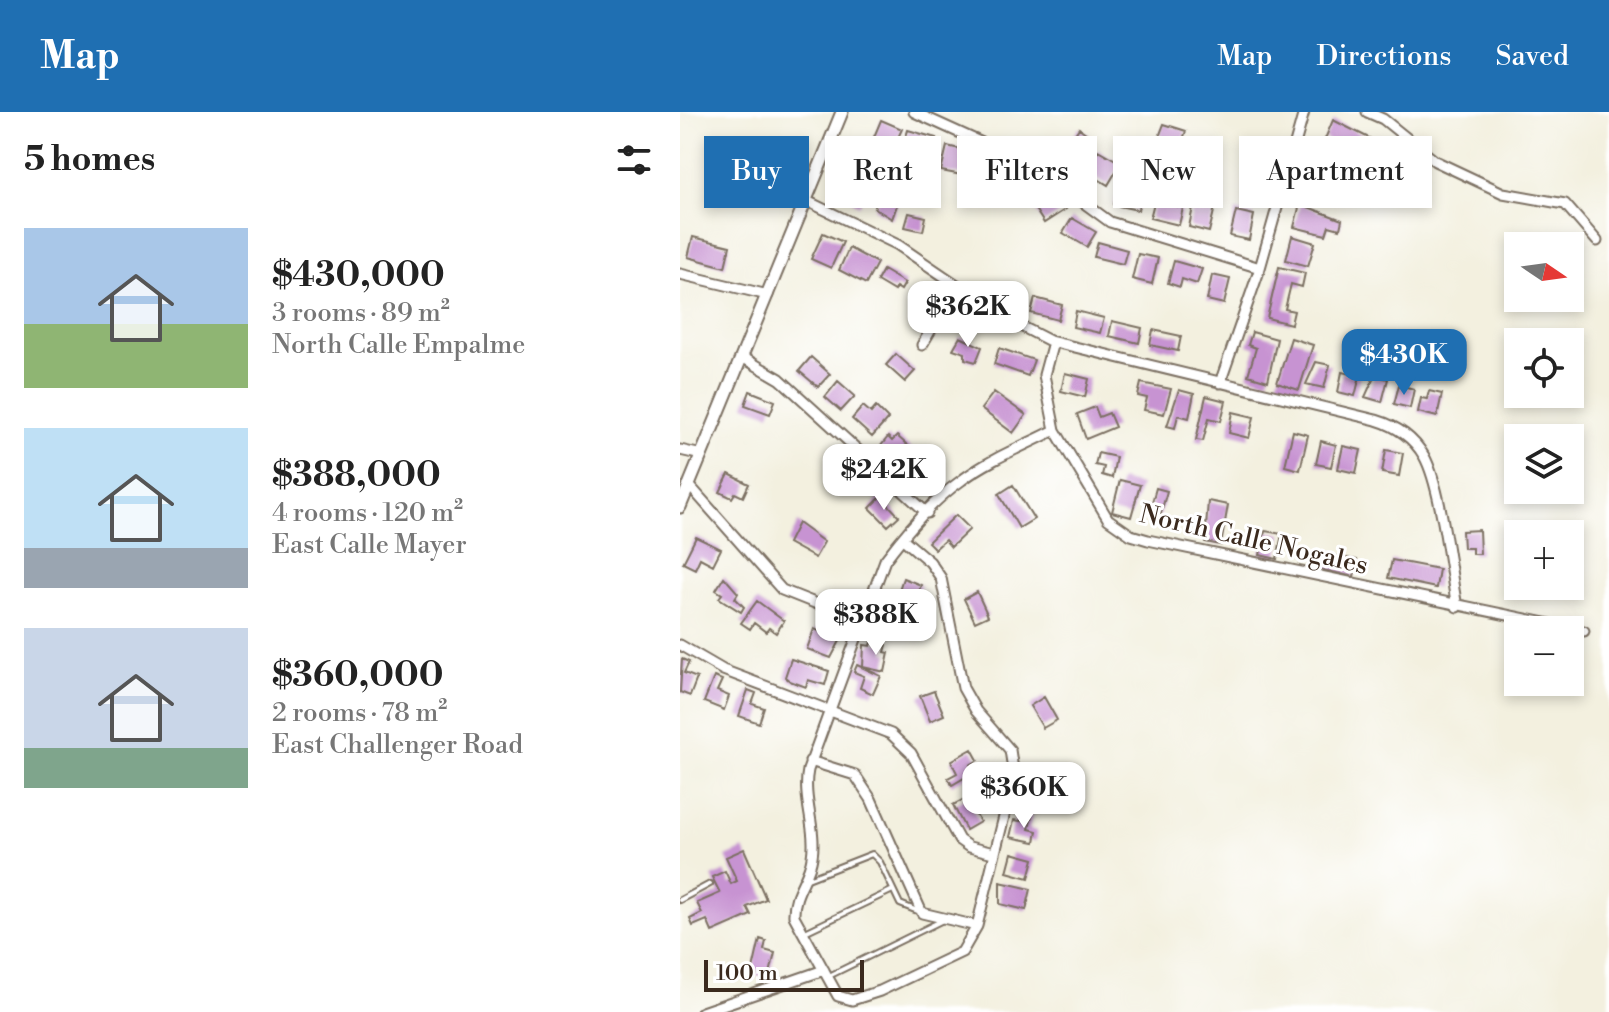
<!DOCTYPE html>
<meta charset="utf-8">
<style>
:root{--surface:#fff;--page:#f2f2f2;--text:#222;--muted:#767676;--accent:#1f6fb2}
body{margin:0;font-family:"Libre Bodoni",serif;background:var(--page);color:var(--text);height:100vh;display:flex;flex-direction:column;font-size:30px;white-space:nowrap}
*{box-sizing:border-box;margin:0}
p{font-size:26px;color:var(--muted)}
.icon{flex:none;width:44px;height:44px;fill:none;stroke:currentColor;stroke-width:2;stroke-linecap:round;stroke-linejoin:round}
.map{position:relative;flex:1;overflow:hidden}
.panel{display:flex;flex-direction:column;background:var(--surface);width:680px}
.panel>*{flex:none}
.guide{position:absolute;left:24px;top:24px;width:760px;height:72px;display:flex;gap:16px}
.needle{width:52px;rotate:103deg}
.tools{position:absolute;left:824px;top:120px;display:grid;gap:16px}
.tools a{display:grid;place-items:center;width:80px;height:80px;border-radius:0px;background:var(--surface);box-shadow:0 4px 12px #0003;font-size:40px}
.scale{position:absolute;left:24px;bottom:20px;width:160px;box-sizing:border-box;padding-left:8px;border:4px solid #3b2a1e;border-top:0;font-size:22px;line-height:28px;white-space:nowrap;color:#3b2a1e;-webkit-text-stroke:6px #fff;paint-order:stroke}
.price{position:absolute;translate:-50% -68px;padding:0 18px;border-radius:16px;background:#fff;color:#222;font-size:26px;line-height:52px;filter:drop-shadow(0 2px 4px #0008)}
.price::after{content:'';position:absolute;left:50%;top:48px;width:24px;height:18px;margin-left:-12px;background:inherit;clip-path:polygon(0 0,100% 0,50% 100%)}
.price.active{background:var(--accent);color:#fff}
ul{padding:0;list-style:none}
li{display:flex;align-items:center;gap:24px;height:200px;padding:0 24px}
li span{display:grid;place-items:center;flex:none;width:224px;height:160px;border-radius:0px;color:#555}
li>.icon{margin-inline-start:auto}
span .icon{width:96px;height:96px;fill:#fffc;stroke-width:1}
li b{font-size:34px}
h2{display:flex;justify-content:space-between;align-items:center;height:96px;padding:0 24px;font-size:34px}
.pill{padding:0 28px;border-radius:0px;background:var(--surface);box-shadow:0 4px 12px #0003;font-size:28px;line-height:72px}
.pill.active{background:var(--accent);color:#fff}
header{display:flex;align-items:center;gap:48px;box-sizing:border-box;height:112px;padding:0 40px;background:var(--accent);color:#fff}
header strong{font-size:38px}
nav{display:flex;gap:44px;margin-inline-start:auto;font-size:28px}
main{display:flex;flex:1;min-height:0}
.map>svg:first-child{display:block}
.building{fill:#c793d2}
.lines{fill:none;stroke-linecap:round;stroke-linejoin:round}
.service-casing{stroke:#7b6f62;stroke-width:8}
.minor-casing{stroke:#7b6f62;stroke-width:13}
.tertiary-casing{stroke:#7b6f62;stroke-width:15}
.service{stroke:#fff;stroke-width:4}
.minor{stroke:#fff;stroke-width:9}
.tertiary{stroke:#fff;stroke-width:11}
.labels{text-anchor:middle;stroke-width:6;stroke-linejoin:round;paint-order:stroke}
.street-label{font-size:26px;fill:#3b2a1e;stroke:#fff}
</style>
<header>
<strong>Map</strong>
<nav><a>Map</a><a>Directions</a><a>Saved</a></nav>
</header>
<main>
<section class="panel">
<h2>5 homes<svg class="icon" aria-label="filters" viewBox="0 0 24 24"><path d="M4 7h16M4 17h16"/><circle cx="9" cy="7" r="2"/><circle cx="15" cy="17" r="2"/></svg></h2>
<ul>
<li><span style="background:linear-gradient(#a9c7e8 60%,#8fb573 0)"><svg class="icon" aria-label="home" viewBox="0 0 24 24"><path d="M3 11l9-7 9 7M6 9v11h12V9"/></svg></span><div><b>$430,000</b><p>3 rooms · 89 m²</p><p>North Calle Empalme</p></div></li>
<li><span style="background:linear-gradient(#bfe0f5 75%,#9aa5b1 0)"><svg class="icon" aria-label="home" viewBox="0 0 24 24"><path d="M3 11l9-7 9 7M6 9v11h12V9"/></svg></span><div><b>$388,000</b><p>4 rooms · 120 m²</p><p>East Calle Mayer</p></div></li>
<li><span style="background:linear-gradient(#c9d6e8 75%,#7fa58c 0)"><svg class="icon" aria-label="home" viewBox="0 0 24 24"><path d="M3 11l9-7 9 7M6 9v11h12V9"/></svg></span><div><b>$360,000</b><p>2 rooms · 78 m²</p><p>East Challenger Road</p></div></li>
</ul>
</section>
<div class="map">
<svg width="929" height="900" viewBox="0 0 929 900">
<rect width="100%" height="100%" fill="#fff"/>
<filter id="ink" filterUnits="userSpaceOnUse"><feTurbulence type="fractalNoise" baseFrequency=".0125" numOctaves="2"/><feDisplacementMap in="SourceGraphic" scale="16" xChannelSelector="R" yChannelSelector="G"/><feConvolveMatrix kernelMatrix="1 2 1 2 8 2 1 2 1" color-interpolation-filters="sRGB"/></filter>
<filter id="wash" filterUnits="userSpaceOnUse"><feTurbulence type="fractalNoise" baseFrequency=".006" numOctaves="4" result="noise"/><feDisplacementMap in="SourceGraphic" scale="32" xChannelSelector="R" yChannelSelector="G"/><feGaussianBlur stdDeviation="1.8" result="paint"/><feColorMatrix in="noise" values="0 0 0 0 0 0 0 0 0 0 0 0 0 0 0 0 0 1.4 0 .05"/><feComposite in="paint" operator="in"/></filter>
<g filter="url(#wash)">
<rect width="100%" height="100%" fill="#f3f0df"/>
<g id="blocks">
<path class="building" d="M201 8 222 17 211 41 191 32Z
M653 8 695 29 689 45 645 27Z
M484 12 506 19 501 33 479 25Z
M399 16 414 27 400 47 385 37Z
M228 18 256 26 251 41 238 37 236 43 222 38Z
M267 34 288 39 282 63 261 59Z
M418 38 441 51 428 73 405 59Z
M298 40 314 43 313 49 325 52 321 66 294 60Z
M335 58 356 63 353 75 345 74 343 84 329 81Z
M176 60 192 70 179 93 163 83Z
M449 71 472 76 469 88 461 86 458 98 434 93 437 81 446 84Z
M207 74 221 82 212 107 194 96Z
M375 81 386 97 364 111 353 94Z
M476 83 498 88 496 94 503 96 499 113 470 106Z
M514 90 535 95 529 120 509 115Z
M620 92 662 108 660 117 649 114 646 123 614 115Z
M556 99 574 103 569 128 550 124Z
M229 101 246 105 243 119 225 115Z
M392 106 416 120 407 135 383 121Z
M143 121 163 130 151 156 131 147Z
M612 124 635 131 628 154 606 148Z
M13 125 50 134 45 155 8 145Z
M418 130 447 138 443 152 414 145Z
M169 136 197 151 186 172 159 158Z
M458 142 478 146 472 172 452 167Z
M494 149 522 157 517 172 502 167 500 175 488 171Z
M599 155 625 161 622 175 611 172 605 197 614 199 611 212 587 206Z
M203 158 225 171 221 178 216 175 214 179 197 169Z
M532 163 550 167 544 192 527 188Z
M355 186 382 193 378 208 351 201Z
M396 199 424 206 420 221 393 215Z
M432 209 462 216 459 231 429 224Z
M473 218 501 224 498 239 470 233Z
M572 220 597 227 588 269 568 263 576 236 568 233Z
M280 225 302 235 296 250 285 247V241L273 237Z
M611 226 633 233 619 278 597 271Z
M319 236 354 248 348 264 314 252Z
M216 242 235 259 225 270 206 253Z
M131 245 150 262 138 275 119 259Z
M636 250 650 253 644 276 626 272Z
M662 260 680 264 675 284 658 280Z
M385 261 409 267 405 285 381 279Z
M695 263 708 267 702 290 685 285Z
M158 269 175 284 161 299 145 285Z
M461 271 491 277 484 302 464 298 467 286 458 284Z
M719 273 734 277 730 296 714 292Z
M499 278 514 282 509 306 498 303 495 316 487 314Z
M70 279 95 289 90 302 65 293Z
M749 279 762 282 757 305 738 300 741 286 747 287Z
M314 280 346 303 333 321 301 297Z
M526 284 546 289 541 309 529 306 523 329 516 328Z
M183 294 191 301 196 295 208 307 192 325 172 307Z
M415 295 419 305 429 301 435 315 406 327 397 302Z
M553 300 574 305 569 326 549 321Z
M613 319 628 323 620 358 605 354Z
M217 324 233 338 221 353 200 335 208 325 212 329Z
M641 329 656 333 651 355 636 352Z
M663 334 681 338 676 361 658 357Z
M706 338 723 341 719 364 702 361Z
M418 341 436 345 432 366 422 363 424 355 415 353Z
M49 362 69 372 63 385 55 381 52 386 40 380Z
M440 368 460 373 451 405 432 400Z
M333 373 354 407 339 416 319 382Z
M476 376 487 379 480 404 469 401Z
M201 385 219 404 208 414 190 396Z
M528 389 548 393 541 433 525 430Z
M276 403 290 417 271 435 265 428 255 437 248 430Z
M118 411 144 430 135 446 108 431Z
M799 418 800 442H792V436H783L782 419Z
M585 419 602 422 597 447 580 443Z
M16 425 41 437 33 453 20 446 15 457 3 451Z
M642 441 677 448 674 465 639 457Z
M712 448 759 457 756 476 708 466Z
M44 465 58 481 55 486 64 495 61 500 39 486 42 482 36 478Z
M223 466 241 473 231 500 221 497 216 509 202 504 211 479 218 481Z
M297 480 308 504 295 510 284 487Z
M77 489 104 509 96 521 89 516 86 520 74 511 70 517 61 511Z
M134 517 161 527 151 546 127 537Z
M192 530 207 533 205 540 209 541 205 560 183 555 184 533 191 534Z
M2 547 9 550 4 561 17 566 10 584 0 580Z
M111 547 149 559 145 573 128 568 126 575 110 569 105 565Z
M177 553 201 564 193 582 180 576 184 564 174 560Z
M34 565 42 568 37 579 49 584 44 598 24 590Z
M68 578 76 581 72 592 84 596 79 611 59 604Z
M254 579 264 603 250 609 240 584Z
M364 585 377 608 363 616 350 594Z
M292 637 298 648 290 653 294 660 272 673 268 666 277 661 271 649Z
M286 686 300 710 286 718 273 693Z
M342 703 352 704 349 717 357 719 355 730 330 725 334 708 341 709Z
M64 737 86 787 67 795 71 803 32 820 27 808 13 814 10 807 22 801 17 791 40 781 32 765 45 759 51 772 57 769 46 745Z
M332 741 354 747 349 766 327 760Z
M320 770 351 777 346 798 320 792Z
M80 827 86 829 84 838 95 841 89 866 72 862Z"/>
</g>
</g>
<g filter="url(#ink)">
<use href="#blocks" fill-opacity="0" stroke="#7b6f62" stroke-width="2"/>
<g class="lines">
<defs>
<path id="service" d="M125 768 192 742 200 750 220 792 240 800
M0 788 30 772
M125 820 213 778
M149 864 263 808"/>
<path id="minor" d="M234 0 355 55 430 110 580 156
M687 0 703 7 755 49 823 81 885 92 917 129
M127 89 218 133 327 207 370 229 696 308C716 314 733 325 744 344 761 374 770 458 777 495
M0 162 88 183
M373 230 364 263 375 318 428 407 451 423 468 428 904 519
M242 233 277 173
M62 245 100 267 247 401
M540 271 580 156 624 0
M0 338 22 343
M9 373 102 478 180 509
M223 427 250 450 261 466 283 576 296 599 330 638 334 664 297 814 282 840 200 879 172 888 158 884 114 804C113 780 129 767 132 745 137 716 122 687 128 658L205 448C226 420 253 388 282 368 310 347 344 334 375 318
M0 533 43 558 211 622 231 641 279 728 289 735 314 741
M130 649 175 663 191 687 242 801 297 814
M22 900 144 858"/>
<path id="tertiary" d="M0 395 162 0"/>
</defs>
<use href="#service" class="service-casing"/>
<use href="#minor" class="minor-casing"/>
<use href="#tertiary" class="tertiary-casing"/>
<use href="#service" class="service"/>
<use href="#minor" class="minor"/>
<use href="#tertiary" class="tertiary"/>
</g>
</g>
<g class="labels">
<g class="street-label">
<text transform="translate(574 427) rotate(13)" y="9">North Calle Nogales</text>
</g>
</g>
</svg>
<div class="tools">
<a><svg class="needle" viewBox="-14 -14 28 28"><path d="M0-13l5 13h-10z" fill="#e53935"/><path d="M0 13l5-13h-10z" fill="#767676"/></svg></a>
<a><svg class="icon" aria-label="locate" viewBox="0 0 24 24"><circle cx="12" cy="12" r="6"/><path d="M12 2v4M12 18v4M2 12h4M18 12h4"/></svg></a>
<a><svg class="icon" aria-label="layers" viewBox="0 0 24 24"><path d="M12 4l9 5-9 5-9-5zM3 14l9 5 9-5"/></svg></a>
<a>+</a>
<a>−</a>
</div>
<div class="scale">100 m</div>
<b class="price" style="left:288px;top:237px">$362K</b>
<b class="price active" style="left:724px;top:285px">$430K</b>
<b class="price" style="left:204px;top:400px">$242K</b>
<b class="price" style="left:196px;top:545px">$388K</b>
<b class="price" style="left:344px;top:718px">$360K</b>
<div class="guide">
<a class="pill active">Buy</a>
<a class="pill">Rent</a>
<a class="pill">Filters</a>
<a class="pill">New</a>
<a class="pill">Apartment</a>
</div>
</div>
</main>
